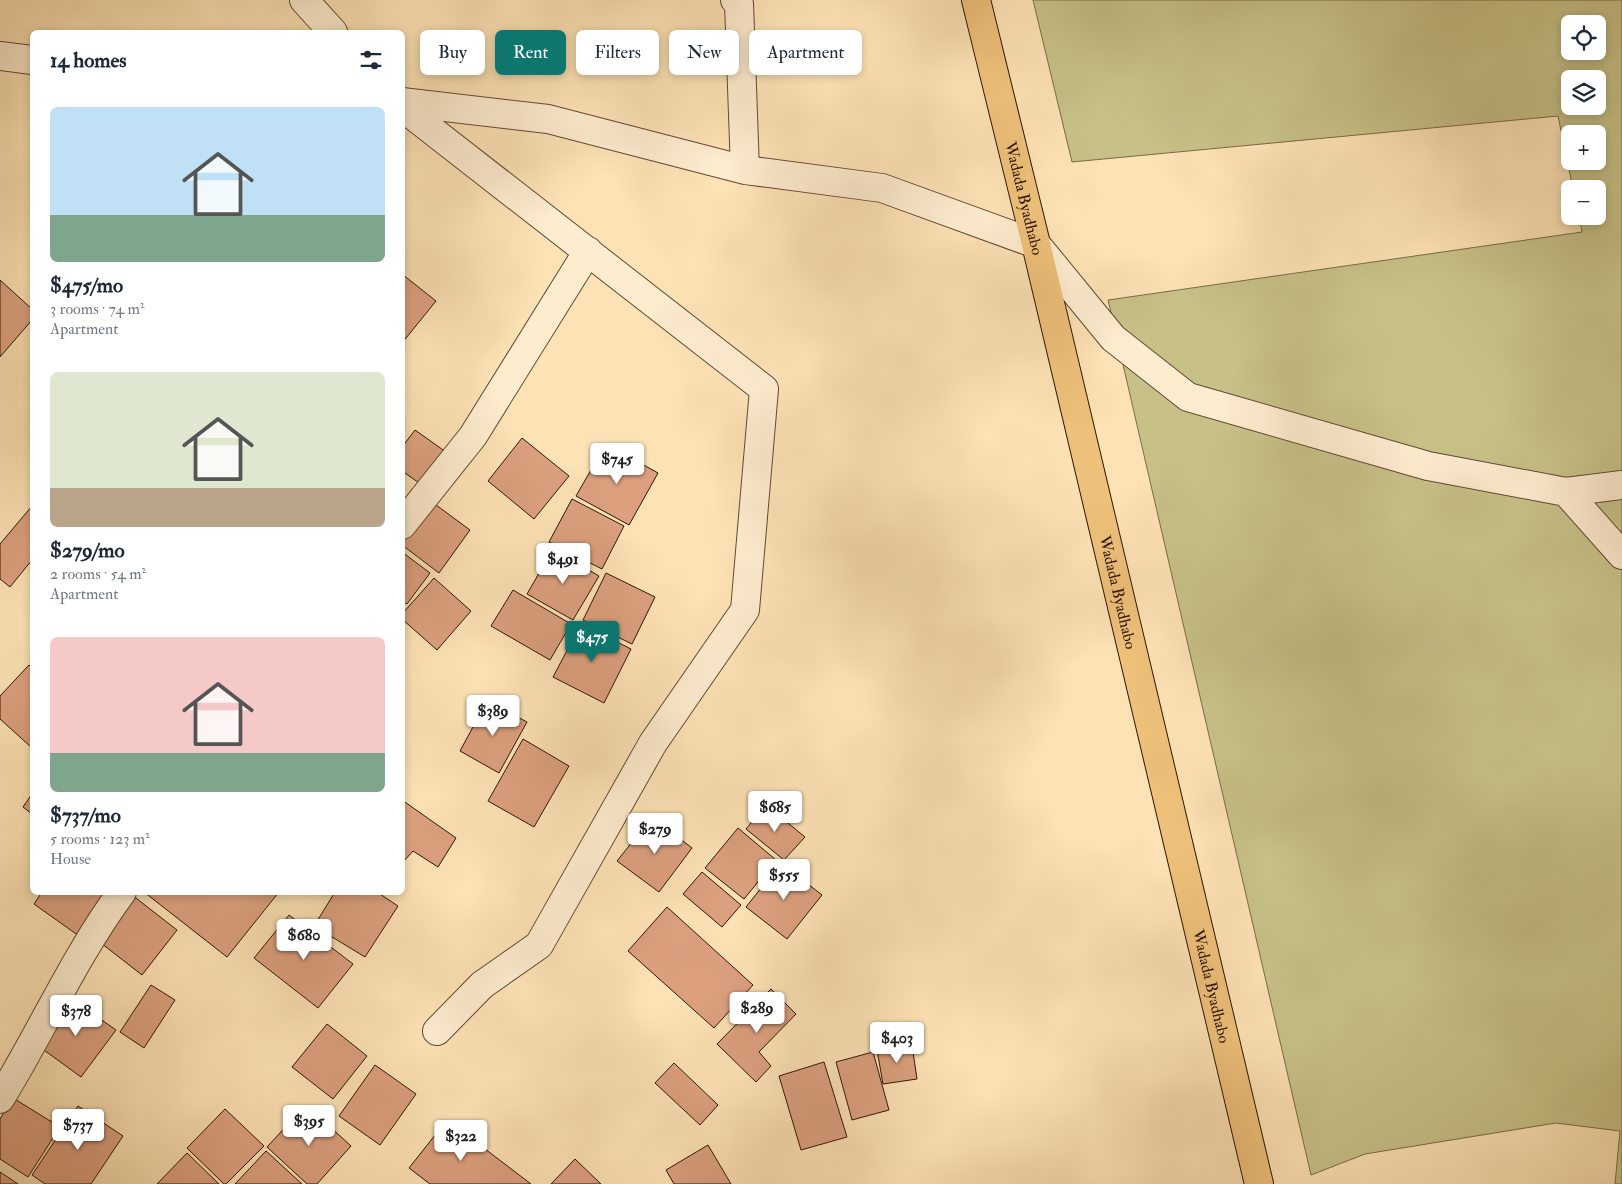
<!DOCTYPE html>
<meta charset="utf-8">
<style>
:root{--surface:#fff;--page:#f6f6f7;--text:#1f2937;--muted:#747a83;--accent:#0f766e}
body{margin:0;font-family:"IM FELL Double Pica",serif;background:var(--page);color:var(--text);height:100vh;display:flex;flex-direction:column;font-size:19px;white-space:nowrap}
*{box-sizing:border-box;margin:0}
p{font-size:16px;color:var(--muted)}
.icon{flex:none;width:28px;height:28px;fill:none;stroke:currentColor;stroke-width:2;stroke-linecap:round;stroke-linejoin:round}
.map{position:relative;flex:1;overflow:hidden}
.sheet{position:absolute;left:30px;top:30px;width:375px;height:865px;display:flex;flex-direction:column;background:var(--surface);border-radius:8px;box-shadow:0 2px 8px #0003}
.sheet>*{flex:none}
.hud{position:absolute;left:420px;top:30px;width:475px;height:45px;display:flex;gap:10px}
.tools{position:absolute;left:1561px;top:15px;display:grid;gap:10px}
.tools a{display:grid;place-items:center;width:45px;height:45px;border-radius:8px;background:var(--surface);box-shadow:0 2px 8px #0003;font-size:25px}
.price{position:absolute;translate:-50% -42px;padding:0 11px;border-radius:5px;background:#fff;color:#222;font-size:16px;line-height:32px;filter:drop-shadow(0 1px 2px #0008)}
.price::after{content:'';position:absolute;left:50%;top:30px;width:15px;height:11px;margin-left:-8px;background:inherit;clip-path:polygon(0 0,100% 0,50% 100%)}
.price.active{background:var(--accent);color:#fff}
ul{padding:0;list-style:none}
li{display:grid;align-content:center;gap:10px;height:265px;padding:0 20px}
li span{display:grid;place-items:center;height:155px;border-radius:8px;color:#555}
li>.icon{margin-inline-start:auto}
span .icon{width:90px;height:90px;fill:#fffc;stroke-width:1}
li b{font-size:21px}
h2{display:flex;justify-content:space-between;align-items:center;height:60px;padding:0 20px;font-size:21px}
.pill{padding:0 18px;border-radius:8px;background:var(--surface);box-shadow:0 2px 8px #0003;font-size:18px;line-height:45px}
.pill.active{background:var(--accent);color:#fff}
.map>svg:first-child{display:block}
.green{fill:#c7c188;stroke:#7b6a47;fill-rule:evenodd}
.building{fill:#dca07f;stroke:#2f1406}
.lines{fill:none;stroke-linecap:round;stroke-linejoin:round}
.minor-casing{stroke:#624832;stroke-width:30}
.primary-casing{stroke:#2f1406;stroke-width:30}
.minor{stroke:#feeccf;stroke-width:28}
.primary{stroke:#eec17a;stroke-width:28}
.labels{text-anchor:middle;stroke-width:5;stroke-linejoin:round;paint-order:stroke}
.street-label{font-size:16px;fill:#2f1406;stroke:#feeccf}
</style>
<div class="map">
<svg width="1622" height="1184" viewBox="0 0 1622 1184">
<rect width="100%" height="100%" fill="#fde2b5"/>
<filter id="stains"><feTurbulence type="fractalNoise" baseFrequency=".004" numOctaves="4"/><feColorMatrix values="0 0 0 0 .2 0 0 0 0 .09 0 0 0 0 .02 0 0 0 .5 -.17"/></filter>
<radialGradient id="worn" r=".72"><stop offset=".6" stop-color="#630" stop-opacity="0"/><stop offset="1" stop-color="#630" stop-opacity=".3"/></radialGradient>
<path class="green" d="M1033 0H1622V1184H1615L1620 1131 1556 1123 1365 1154 1311 1175 1108 300 1582 232 1579 216H1598V189H1573L1558 116 1072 162ZM1570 24H1598V51H1570ZM1570 79H1598V106H1570ZM1570 134H1598V161H1570Z"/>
<path class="building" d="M402 274 436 301 402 343Z
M0 280 32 309V320L0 357Z
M415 430 446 452 422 485 402 471V447Z
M522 438 569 476 534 519 488 481Z
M606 444 658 473 629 525 576 496Z
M572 499 624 526 602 569 549 542Z
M432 502 470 530 439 573 402 545V541Z
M32 506V560L10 587 0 579V544Z
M553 549 599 576 573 620 527 594Z
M402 552 430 573 407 604 402 601Z
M606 573 655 597 632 644 583 620Z
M434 578 471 611 437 650 402 619V614Z
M513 590 571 624 550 660 491 626Z
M581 624 631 649 604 703 553 677Z
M29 665 32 668 31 747 0 719V696Z
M487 701 527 722 499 773 460 751Z
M523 739 569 766 534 827 488 801Z
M32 794V814L23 807Z
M402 800 456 838 438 867 413 851 404 861 402 860Z
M766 805 805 837 784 860 746 829Z
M652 817 692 848 659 892 617 861Z
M738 828 776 860 744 899 705 868Z
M781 863 822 895 787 939 746 907Z
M702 872 741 905 722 927 683 894Z
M42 892H109L79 936 34 904Z
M144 892H279L227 957Z
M335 892H377L398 906 365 957 314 926Z
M132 895 177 930 142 975 97 940Z
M667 907 753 985 714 1028 628 951Z
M289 915 353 964 318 1008 254 958Z
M151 985 175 1000 144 1048 120 1032Z
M771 989 796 1014 759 1052 771 1066 756 1082 717 1044Z
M70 998 116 1030 81 1077 37 1045Z
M327 1024 367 1056 333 1099 292 1067Z
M912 1045 917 1079 883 1084 877 1050Z
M873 1052 889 1110 852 1120 836 1062Z
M824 1062 847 1137 801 1150 779 1076Z
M674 1063 718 1105 700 1125 655 1083Z
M375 1065 416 1094 380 1145 339 1116Z
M13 1098 60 1127 28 1177 0 1159V1119Z
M306 1105 351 1146 317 1184H307L267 1147Z
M78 1106 123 1136 91 1184H45L32 1175Z
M225 1109 264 1146 226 1184H224L187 1148Z
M447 1120 531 1184H430L409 1168Z
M708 1145 731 1184H674L666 1170Z
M266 1151 302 1184H235Z
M187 1153 219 1184H157Z
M575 1159 601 1184H551Z
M0 1172 18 1184H0Z"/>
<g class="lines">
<defs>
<path id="minor" d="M304 0 333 32
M735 0 739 4 745 170
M0 56 32 60
M402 102 548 119 745 170 882 188 1036 244 1113 338 1188 397 1428 466 1566 492 1622 485
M402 107 764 389 745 610 653 743 539 945 482 985 437 1031
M1566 492 1622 555
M402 525 473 436 588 251
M0 1099C42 1031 74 957 122 892"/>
<g id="primary">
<path id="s1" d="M976 0 1036 244 1259 1184"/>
</g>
</defs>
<use href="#minor" class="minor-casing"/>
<use href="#primary" class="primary-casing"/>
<use href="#minor" class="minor"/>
<use href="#primary" class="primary"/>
</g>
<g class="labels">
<g class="street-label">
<text dy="6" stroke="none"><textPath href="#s1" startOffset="204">Wadada Byadhabo</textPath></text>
<text dy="6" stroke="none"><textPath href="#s1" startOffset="609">Wadada Byadhabo</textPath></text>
<text dy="6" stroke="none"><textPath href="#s1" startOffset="1014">Wadada Byadhabo</textPath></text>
</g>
</g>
<rect width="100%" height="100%" filter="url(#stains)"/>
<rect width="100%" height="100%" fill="url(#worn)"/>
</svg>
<div class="tools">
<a><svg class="icon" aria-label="locate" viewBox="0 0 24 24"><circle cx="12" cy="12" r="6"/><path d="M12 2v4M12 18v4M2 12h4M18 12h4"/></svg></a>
<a><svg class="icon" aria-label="layers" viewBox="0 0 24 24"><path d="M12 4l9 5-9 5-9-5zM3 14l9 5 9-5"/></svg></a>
<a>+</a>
<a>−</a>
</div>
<b class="price" style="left:617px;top:485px">$745</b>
<b class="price" style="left:563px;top:585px">$491</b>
<b class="price active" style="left:592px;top:663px">$475</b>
<b class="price" style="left:493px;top:737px">$389</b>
<b class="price" style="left:775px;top:833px">$685</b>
<b class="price" style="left:655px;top:855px">$279</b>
<b class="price" style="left:784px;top:901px">$555</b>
<b class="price" style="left:304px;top:961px">$680</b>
<b class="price" style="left:757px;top:1034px">$289</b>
<b class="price" style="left:76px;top:1037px">$378</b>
<b class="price" style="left:897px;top:1064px">$403</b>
<b class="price" style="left:309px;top:1147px">$395</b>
<b class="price" style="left:78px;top:1151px">$737</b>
<b class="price" style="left:461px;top:1162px">$322</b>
<div class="hud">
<a class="pill">Buy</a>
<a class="pill active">Rent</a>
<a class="pill">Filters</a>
<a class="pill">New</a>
<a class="pill">Apartment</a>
</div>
<section class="sheet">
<h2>14 homes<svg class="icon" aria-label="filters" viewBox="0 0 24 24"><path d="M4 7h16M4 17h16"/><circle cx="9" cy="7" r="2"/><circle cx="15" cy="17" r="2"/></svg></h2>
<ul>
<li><span style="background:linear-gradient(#bfe0f5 70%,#7fa58c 0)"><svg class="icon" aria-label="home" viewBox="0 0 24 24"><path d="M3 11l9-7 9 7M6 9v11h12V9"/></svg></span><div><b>$475/mo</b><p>3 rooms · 74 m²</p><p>Apartment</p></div></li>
<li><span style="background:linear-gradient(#dfe7d0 75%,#b9a48a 0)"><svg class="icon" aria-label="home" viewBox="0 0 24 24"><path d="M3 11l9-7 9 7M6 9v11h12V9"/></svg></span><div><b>$279/mo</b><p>2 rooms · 54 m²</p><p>Apartment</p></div></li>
<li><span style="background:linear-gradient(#f6c9c9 75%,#7fa58c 0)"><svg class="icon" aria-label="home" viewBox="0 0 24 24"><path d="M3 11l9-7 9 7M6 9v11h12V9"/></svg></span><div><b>$737/mo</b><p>5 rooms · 123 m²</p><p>House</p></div></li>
</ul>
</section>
</div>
